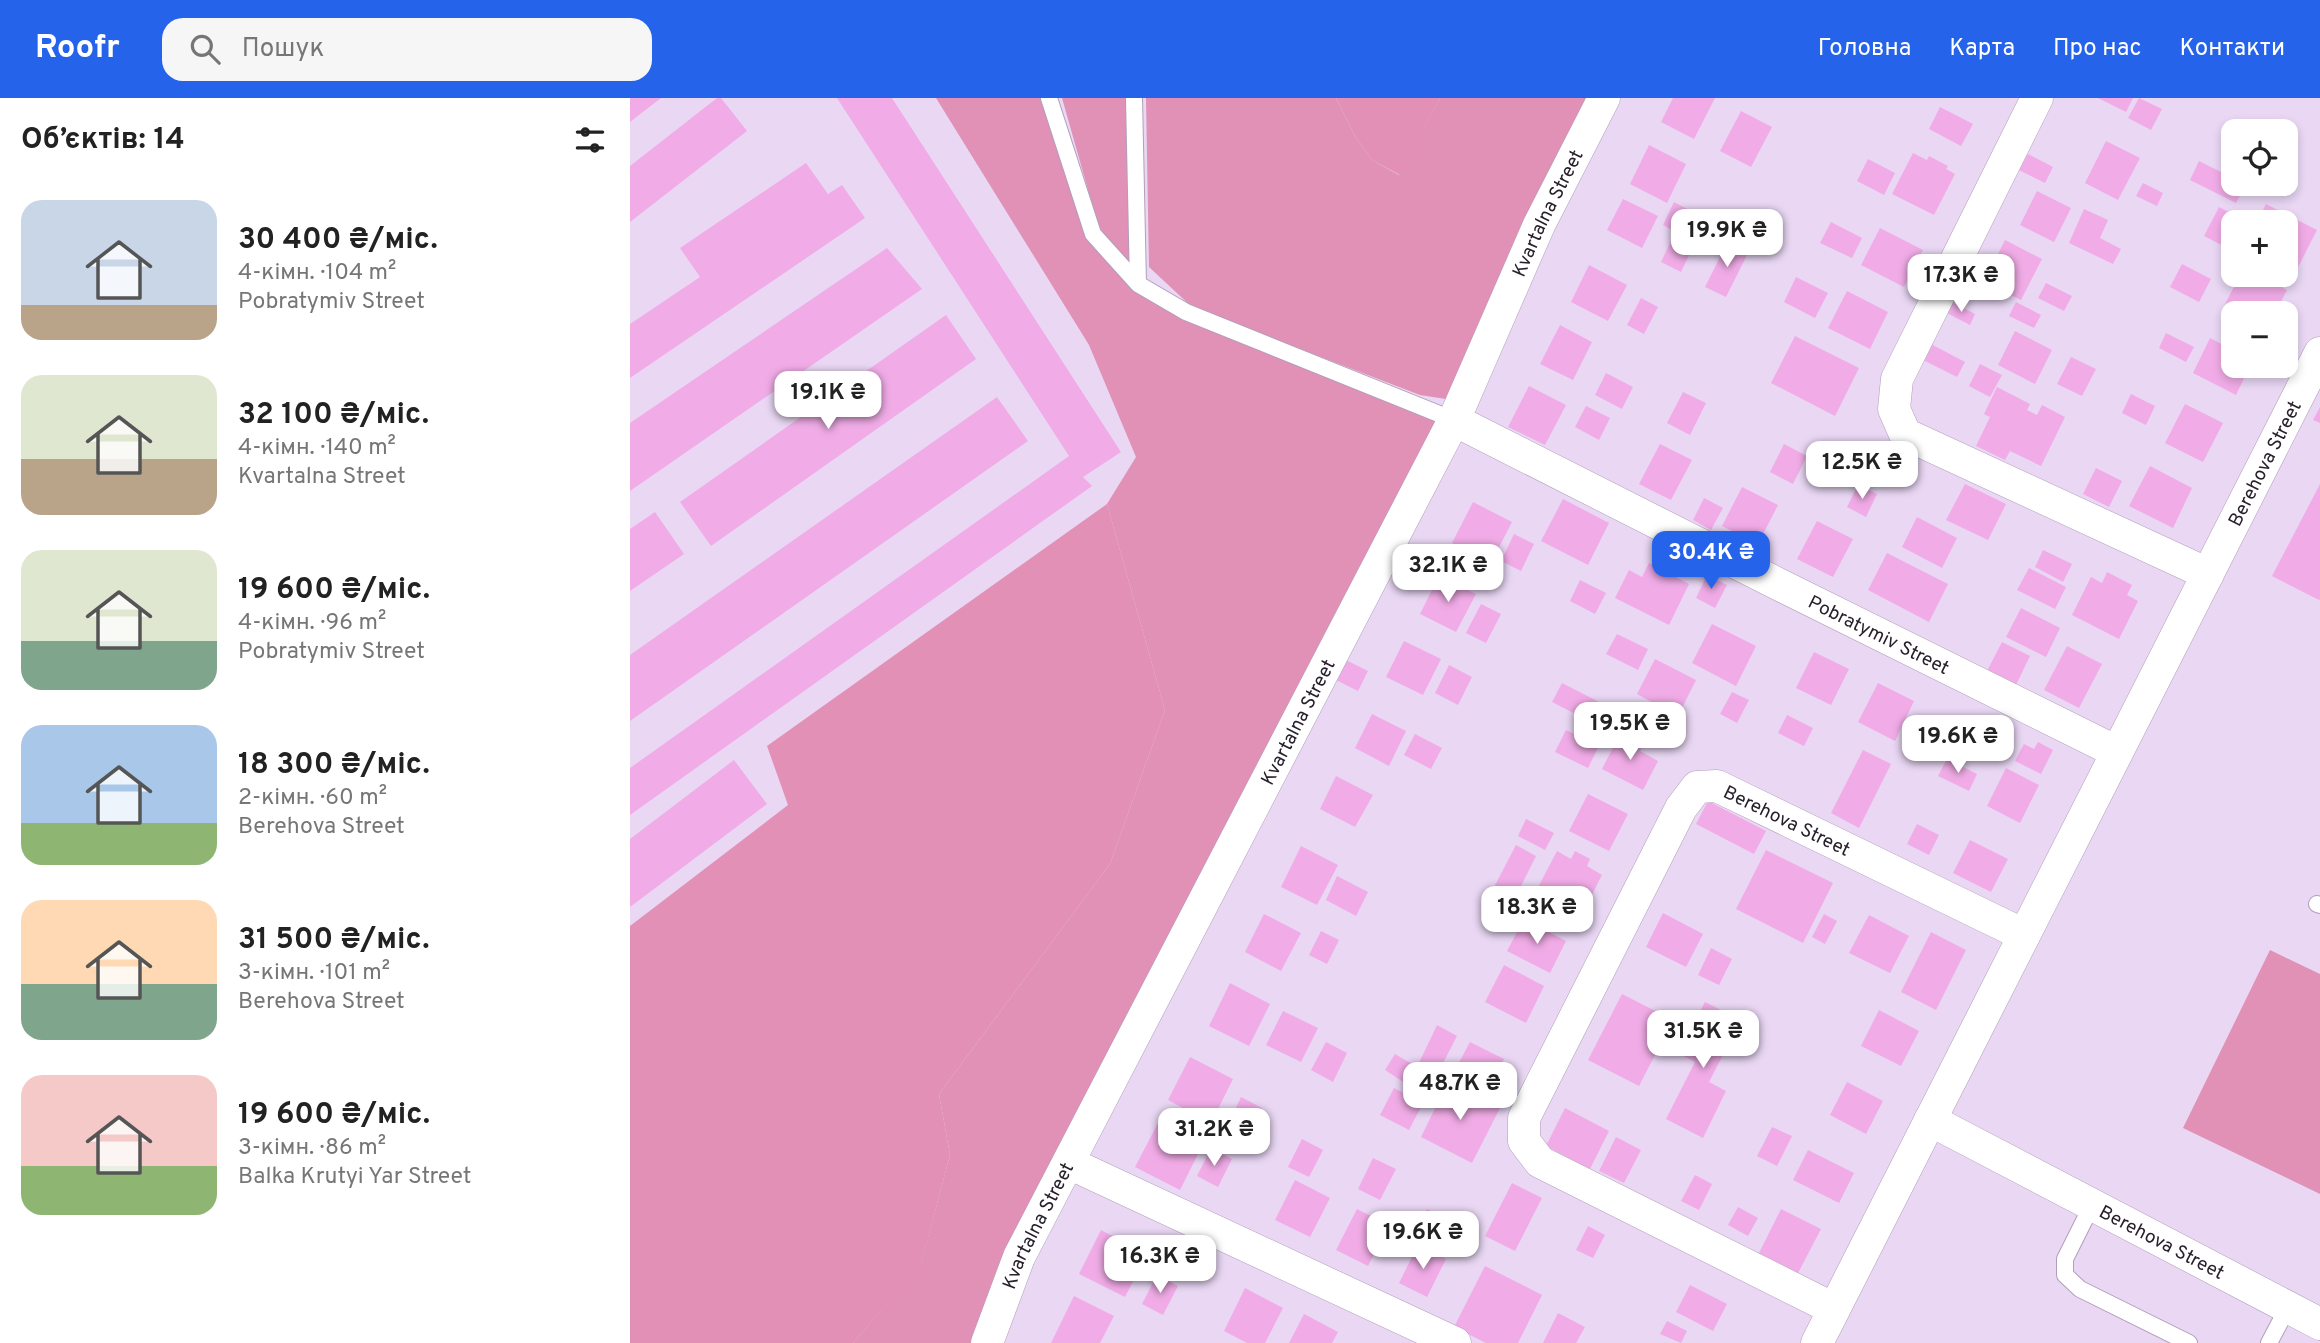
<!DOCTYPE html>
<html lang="uk">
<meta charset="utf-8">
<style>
:root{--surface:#fff;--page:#f6f6f6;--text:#222;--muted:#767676;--accent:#2563eb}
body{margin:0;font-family:Overpass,sans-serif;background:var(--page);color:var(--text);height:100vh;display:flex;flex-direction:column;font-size:26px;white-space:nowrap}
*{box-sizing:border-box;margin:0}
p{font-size:23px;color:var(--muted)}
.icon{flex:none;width:38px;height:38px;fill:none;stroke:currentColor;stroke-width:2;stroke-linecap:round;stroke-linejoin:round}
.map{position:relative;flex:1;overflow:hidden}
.drawer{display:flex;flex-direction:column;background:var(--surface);width:630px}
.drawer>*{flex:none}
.tools{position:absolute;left:1591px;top:21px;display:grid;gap:14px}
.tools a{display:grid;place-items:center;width:77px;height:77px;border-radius:14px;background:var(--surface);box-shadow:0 4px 10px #0003;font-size:35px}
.price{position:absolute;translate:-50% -60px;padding:0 16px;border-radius:14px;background:#fff;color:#222;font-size:23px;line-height:46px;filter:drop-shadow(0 2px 4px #0008)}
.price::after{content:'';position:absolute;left:50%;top:42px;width:21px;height:16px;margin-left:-10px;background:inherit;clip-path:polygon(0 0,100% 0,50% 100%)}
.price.selected{background:var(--accent);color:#fff}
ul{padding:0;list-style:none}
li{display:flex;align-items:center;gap:21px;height:175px;padding:0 21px}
li span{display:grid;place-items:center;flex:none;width:196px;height:140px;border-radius:21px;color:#555}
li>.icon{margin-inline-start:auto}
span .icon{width:84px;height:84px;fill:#fffc;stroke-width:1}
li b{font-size:30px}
h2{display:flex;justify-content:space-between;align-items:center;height:84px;padding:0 21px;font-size:30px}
header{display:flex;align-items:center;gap:42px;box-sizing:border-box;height:98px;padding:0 35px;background:var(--accent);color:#fff}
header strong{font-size:33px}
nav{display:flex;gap:38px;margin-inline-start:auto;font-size:24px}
.search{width:490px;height:63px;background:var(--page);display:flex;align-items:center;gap:18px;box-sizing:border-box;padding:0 24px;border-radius:21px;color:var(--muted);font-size:26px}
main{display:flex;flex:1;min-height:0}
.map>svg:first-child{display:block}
.green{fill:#e190b6}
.forest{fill:#e390b7}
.building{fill:#f1ace7}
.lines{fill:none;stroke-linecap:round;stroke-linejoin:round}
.lane-casing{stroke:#b09fba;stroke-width:18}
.street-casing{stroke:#b09fba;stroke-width:33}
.lane{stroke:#fff;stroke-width:16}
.street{stroke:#fff;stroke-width:32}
.labels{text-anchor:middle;stroke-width:6;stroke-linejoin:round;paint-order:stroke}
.street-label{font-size:19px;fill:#28212c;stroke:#e9d7f4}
</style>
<header>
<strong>Roofr</strong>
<div class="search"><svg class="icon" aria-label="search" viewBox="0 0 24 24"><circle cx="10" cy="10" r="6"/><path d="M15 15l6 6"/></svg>Пошук</div>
<nav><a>Головна</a><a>Карта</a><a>Про нас</a><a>Контакти</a></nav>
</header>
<main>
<section class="drawer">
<h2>Об’єктів: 14<svg class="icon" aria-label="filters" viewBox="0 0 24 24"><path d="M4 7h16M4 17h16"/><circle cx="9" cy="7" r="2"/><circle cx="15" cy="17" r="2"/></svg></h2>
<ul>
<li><span style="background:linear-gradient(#c9d6e8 75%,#b9a48a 0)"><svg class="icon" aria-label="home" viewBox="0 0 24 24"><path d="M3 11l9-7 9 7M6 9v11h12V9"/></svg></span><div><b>30 400 ₴/міс.</b><p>4-кімн. · 104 m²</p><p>Pobratymiv Street</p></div></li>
<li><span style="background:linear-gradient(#dfe7d0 60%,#b9a48a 0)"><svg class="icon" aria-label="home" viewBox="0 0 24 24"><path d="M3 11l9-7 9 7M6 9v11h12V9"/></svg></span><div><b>32 100 ₴/міс.</b><p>4-кімн. · 140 m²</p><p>Kvartalna Street</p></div></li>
<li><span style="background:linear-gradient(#dfe7d0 65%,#7fa58c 0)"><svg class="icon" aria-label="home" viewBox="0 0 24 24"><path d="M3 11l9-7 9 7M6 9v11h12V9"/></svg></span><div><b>19 600 ₴/міс.</b><p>4-кімн. · 96 m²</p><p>Pobratymiv Street</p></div></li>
<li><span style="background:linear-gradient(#a9c7e8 70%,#8fb573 0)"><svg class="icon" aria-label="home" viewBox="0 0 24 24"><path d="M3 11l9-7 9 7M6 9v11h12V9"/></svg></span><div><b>18 300 ₴/міс.</b><p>2-кімн. · 60 m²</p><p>Berehova Street</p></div></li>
<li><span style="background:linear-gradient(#ffd9b3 60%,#7fa58c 0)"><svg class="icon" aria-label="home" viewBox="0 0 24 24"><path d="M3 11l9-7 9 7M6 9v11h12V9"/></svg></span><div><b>31 500 ₴/міс.</b><p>3-кімн. · 101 m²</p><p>Berehova Street</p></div></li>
<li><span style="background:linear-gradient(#f6c9c9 65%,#8fb573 0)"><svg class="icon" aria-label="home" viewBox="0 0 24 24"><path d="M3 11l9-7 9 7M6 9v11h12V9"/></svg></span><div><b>19 600 ₴/міс.</b><p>3-кімн. · 86 m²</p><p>Balka Krutyi Yar Street</p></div></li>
</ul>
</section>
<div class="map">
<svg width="1690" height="1245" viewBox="0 0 1690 1245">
<rect width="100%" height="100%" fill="#e9d7f4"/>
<path class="green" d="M306 0H419L463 136 508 186 824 322 357 1245H223L291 1166 320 1057 309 996 480 766 535 612 477 406 506 359 459 247Z
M432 0H498L506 180 497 171 468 127Z
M516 0H706L725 38 742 62 769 77 810 0H957L892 128 816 301 790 297 563 210 519 169Z
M1640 852 1690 876V1096L1553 1030Z"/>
<path class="forest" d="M706 0H810L770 77 742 62 725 38Z
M477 406 535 612 480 766 309 996 320 1057 291 1167 223 1245H0V828L158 707 137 648Z"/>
<path class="building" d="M0 0H31L0 24Z
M87 0H91L117 33 0 124V68Z
M207 0H262L491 354 453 379 462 388 0 717V670L439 358Z
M1043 0H1085L1064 41 1031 24Z
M1468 0H1503L1496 14Z
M1509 0 1532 11 1521 32 1498 20Z
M1310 9 1343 26 1331 48 1299 31Z
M1111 13 1142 29 1121 69 1090 53Z
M1476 43 1510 60 1488 102 1455 85Z
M1019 47 1056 66 1037 105 1000 86Z
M1283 55 1297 62 1299 58 1318 68 1316 71 1325 76 1304 117 1262 96Z
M1398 56 1423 69 1415 85 1389 72Z
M1238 61 1265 75 1254 97 1227 83Z
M1569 63 1603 80V86H1616L1606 105 1560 82Z
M176 65 198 96 212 87 235 120 0 280V226L70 179 50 150Z
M1513 85 1533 95 1527 108 1506 98Z
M1407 93 1441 110 1424 144 1390 127Z
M993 101 1028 118 1012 150 977 132Z
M1044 104 1071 118 1060 141 1033 127Z
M1636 106 1687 132 1664 177 1656 172V124H1627Z
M1589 109 1618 124H1603V153L1574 138Z
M1454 111 1478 122 1470 140 1491 151 1483 166 1439 145Z
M1201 124 1232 140 1222 160 1190 145Z
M1250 130 1293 152 1274 189 1231 167Z
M1042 141 1062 151 1051 174 1031 164Z
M1375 142 1412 161 1391 202 1354 184Z
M1098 143 1119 153 1096 199 1075 189Z
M257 150 292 191 0 393V325Z
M1552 166 1581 181 1569 204 1540 189Z
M959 167 997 187 978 223 941 204Z
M1610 177H1628L1657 192 1645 215H1603V221L1591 214Z
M1166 179 1198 195 1185 220 1154 204Z
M1416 185 1442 198 1434 213 1408 200Z
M1217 193 1258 214 1240 251 1198 230Z
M1011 200 1028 209 1014 236 997 227Z
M1322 204 1345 216 1340 227 1317 215Z
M1386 204 1411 217 1404 230 1379 218Z
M316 217 346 261 81 448 50 404Z
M930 227 962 244 943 282 910 266Z
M1385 233 1422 252 1405 286 1368 267Z
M1536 235 1564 249 1556 264 1529 250Z
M1165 238 1229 270 1205 318 1141 285Z
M1580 240 1603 252V268H1620L1606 297 1563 275Z
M1299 245 1335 264 1327 279 1291 261Z
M1441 259 1466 271 1452 298 1427 286Z
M1350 266 1372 277 1360 299 1339 288Z
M976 275 1003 289 992 311 965 297Z
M899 288 936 307 915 347 878 329Z
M1367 289 1400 306 1397 312 1407 317 1412 307 1435 319 1411 368 1380 353 1375 362 1346 348 1360 319 1354 316Z
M1053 294 1076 305 1060 337 1037 325Z
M1501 296 1525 308 1516 327 1492 315Z
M367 299 398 343 0 623V557Z
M1555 306 1593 325 1573 364 1535 345Z
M956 308 980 320 969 342 945 329Z
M1690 309V325L1683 322Z
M1030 346 1062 362 1041 402 1009 386Z
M1154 346 1177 358 1163 386 1140 374Z
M1520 368 1562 390 1543 430 1499 408Z
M1466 370 1492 383 1479 409 1453 396Z
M1335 386 1376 406 1358 442 1316 422Z
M1690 386V501L1689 502 1642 478Z
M1228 387 1247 396 1236 419 1217 409Z
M1112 389 1148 407 1128 446 1092 428Z
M1074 400 1093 410 1081 432 1063 422Z
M933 401 979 425 958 467 911 443Z
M843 404 882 424 861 465 822 445Z
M25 414 54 456 0 493V431Z
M1287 419 1327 440 1312 470 1272 449Z
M1187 423 1223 441 1203 479 1167 461Z
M884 436 904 446 891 473 871 463Z
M1413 452 1442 466 1433 484 1405 469Z
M1257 455 1318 486 1299 524 1238 492Z
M1019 465 1059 486 1039 527 985 500 999 472 1012 479Z
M1399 470 1436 489 1425 511 1387 492Z
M1477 474 1502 487 1497 497 1508 503 1489 541 1442 517 1461 479 1472 485Z
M1077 477 1097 487 1085 510 1066 500Z
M809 478 846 496 826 534 790 516Z
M950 482 976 495 965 516 940 503Z
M851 506 871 516 856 545 836 535Z
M1391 510 1430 530 1416 559 1376 539Z
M1082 526 1126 548 1106 588 1062 565Z
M987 536 1018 551 1008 572 976 556Z
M774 543 811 561 793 597 756 579Z
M1372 544 1400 558 1386 587 1357 573Z
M1437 548 1472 566 1449 610 1414 592Z
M1184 554 1219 571 1201 607 1166 590Z
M714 561 738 573 728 593 704 581Z
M1025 561 1066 582 1048 618 1007 596Z
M819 567 842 579 828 607 805 595Z
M932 585 971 605 961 624 922 604Z
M1248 585 1284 603 1265 643 1228 624Z
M1102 594 1119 602 1107 625 1090 616Z
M742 616 776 633 759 668 725 650Z
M1157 617 1183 630 1174 648 1148 635Z
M936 632 969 648 958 670 925 654Z
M991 634 1014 645 1010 653 1028 663 1013 692 972 671Z
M785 636 812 650 801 671 774 657Z
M1408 644 1423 652 1411 676 1385 663 1394 646 1404 651Z
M1233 652 1261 666 1229 730 1201 715Z
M1317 661 1347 676 1339 693 1308 678Z
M104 662 137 706 0 809V741Z
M1376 670 1409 687 1390 725 1357 708Z
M706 678 743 697 725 729 690 711Z
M958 696 998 716 979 753 939 733Z
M1078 703 1136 733 1124 756 1066 726Z
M896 721 924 735 915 752 888 738Z
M1287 726 1309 737 1299 757 1277 746Z
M1340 742 1378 761 1361 794 1323 775Z
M886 747 906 758 884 802 863 791Z
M671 748 708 767 687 807 651 789Z
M1136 752 1203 785 1173 845 1106 811Z
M927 753 941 761 945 753 960 761 957 768 972 777 951 818 905 795Z
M707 778 738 794 726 818 696 802Z
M1033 815 1073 836 1056 869 1016 849Z
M634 816 671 835 651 873 615 854Z
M1194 816 1207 823 1195 846 1182 839Z
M1239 817 1279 838 1260 875 1219 855Z
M894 821 936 843 920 875 877 853Z
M691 833 709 842 697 866 679 857Z
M1301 834 1336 852 1306 912 1271 894Z
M1081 850 1102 861 1089 887 1068 877Z
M874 867 914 888 896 925 855 904Z
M600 885 640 906 619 948 579 928Z
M992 896 1043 922 1009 988 958 962Z
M1075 904 1111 922 1079 984 1096 993 1073 1040 1036 1021 1065 964 1048 955Z
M1249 912 1289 933 1271 968 1231 948Z
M653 913 688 930 671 964 636 947Z
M807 927 827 938 807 977 787 969Z
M696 944 717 955 703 984 681 972Z
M840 944 874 961 861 988 826 970Z
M765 956 787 969 778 987 755 972Z
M560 959 603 981 581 1025 538 1002Z
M818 984 870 1010 842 1065 791 1039Z
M1217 984 1253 1003 1236 1036 1200 1017Z
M764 990 793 1005 779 1032 750 1017Z
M611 999 632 1010 623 1027 603 1016Z
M935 1010 979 1033 960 1071 916 1048Z
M528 1025 572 1048 550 1092 505 1069Z
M1142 1029 1162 1038 1147 1068 1127 1058Z
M986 1039 1011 1052 994 1085 969 1073Z
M672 1041 693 1052 679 1079 658 1069Z
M581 1050 602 1061 588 1089 567 1078Z
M1178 1052 1224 1075 1209 1105 1163 1082Z
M743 1060 766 1071 750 1102 728 1091Z
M1065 1077 1082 1086 1069 1112 1051 1103Z
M665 1082 700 1100 680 1139 645 1122Z
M882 1085 912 1100 885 1153 855 1138Z
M1108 1109 1128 1120 1118 1138 1098 1127Z
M727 1111 759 1127 738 1168 706 1152Z
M797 1111 816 1121 804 1145 785 1135Z
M1151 1111 1191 1131 1167 1177 1128 1157Z
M958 1128 975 1137 963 1160 946 1152Z
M471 1132 517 1156 495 1199 449 1176Z
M788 1147 816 1161 797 1199 769 1185Z
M855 1168 912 1197 888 1245H856L824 1229Z
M527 1177 548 1188 533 1217 512 1206Z
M1060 1187 1097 1206 1083 1233 1046 1214Z
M615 1190 653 1210 635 1245H617L594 1233Z
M444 1198 484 1218 470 1245H421Z
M928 1215 955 1229 946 1245H913Z
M674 1216 708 1234 702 1245H659Z
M1037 1223 1057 1233 1051 1245 1030 1236Z"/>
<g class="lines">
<defs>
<path id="lane" d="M419 0 463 136 508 186 556 214 824 322
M504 0 508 186
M1687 806 1690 807
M1462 1107 1435 1161V1177L1450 1191 1559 1245
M1639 1245 1658 1209"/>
<g id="street">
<path d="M1407 0 1267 281 1264 311 1275 336 1578 476"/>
<path id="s1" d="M824 322 1148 486 1487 654"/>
<path id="s2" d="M1300 1022 1690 1226"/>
<path d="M439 1065 825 1245"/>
<path id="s3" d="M1204 1211 910 1064 894 1043V1020L1051 710 1067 689 1087 688 1394 837"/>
<path id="s4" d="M357 1245 389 1159 824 322 909 127 974 0"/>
<path id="s5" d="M1187 1245 1690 255"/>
</g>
</defs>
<use href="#lane" class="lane-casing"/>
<use href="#street" class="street-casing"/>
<use href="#lane" class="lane"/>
<use href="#street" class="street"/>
</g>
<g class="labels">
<g class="street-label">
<text dy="7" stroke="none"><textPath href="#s4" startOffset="1262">Kvartalna Street</textPath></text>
<text dy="7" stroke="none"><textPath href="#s5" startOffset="987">Berehova Street</textPath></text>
<text dy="7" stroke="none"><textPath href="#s1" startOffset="476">Pobratymiv Street</textPath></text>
<text dy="7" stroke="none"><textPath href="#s4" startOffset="695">Kvartalna Street</textPath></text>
<text dy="7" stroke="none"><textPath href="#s3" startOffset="850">Berehova Street</textPath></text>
<text dy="7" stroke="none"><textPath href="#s4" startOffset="128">Kvartalna Street</textPath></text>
<text dy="7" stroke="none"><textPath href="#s2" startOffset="262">Berehova Street</textPath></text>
</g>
</g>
</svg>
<div class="tools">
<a><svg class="icon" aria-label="locate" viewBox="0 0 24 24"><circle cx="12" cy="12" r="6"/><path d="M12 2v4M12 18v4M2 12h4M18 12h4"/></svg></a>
<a>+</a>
<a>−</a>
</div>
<b class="price" style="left:1097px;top:171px">19.9K ₴</b>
<b class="price" style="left:1331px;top:216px">17.3K ₴</b>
<b class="price" style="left:198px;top:333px">19.1K ₴</b>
<b class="price" style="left:1232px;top:403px">12.5K ₴</b>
<b class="price selected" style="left:1081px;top:493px">30.4K ₴</b>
<b class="price" style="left:818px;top:506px">32.1K ₴</b>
<b class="price" style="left:1000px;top:664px">19.5K ₴</b>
<b class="price" style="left:1328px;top:677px">19.6K ₴</b>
<b class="price" style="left:907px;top:848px">18.3K ₴</b>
<b class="price" style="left:1073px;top:972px">31.5K ₴</b>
<b class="price" style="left:830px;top:1024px">48.7K ₴</b>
<b class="price" style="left:584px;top:1070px">31.2K ₴</b>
<b class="price" style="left:793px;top:1173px">19.6K ₴</b>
<b class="price" style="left:530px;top:1197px">16.3K ₴</b>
</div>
</main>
